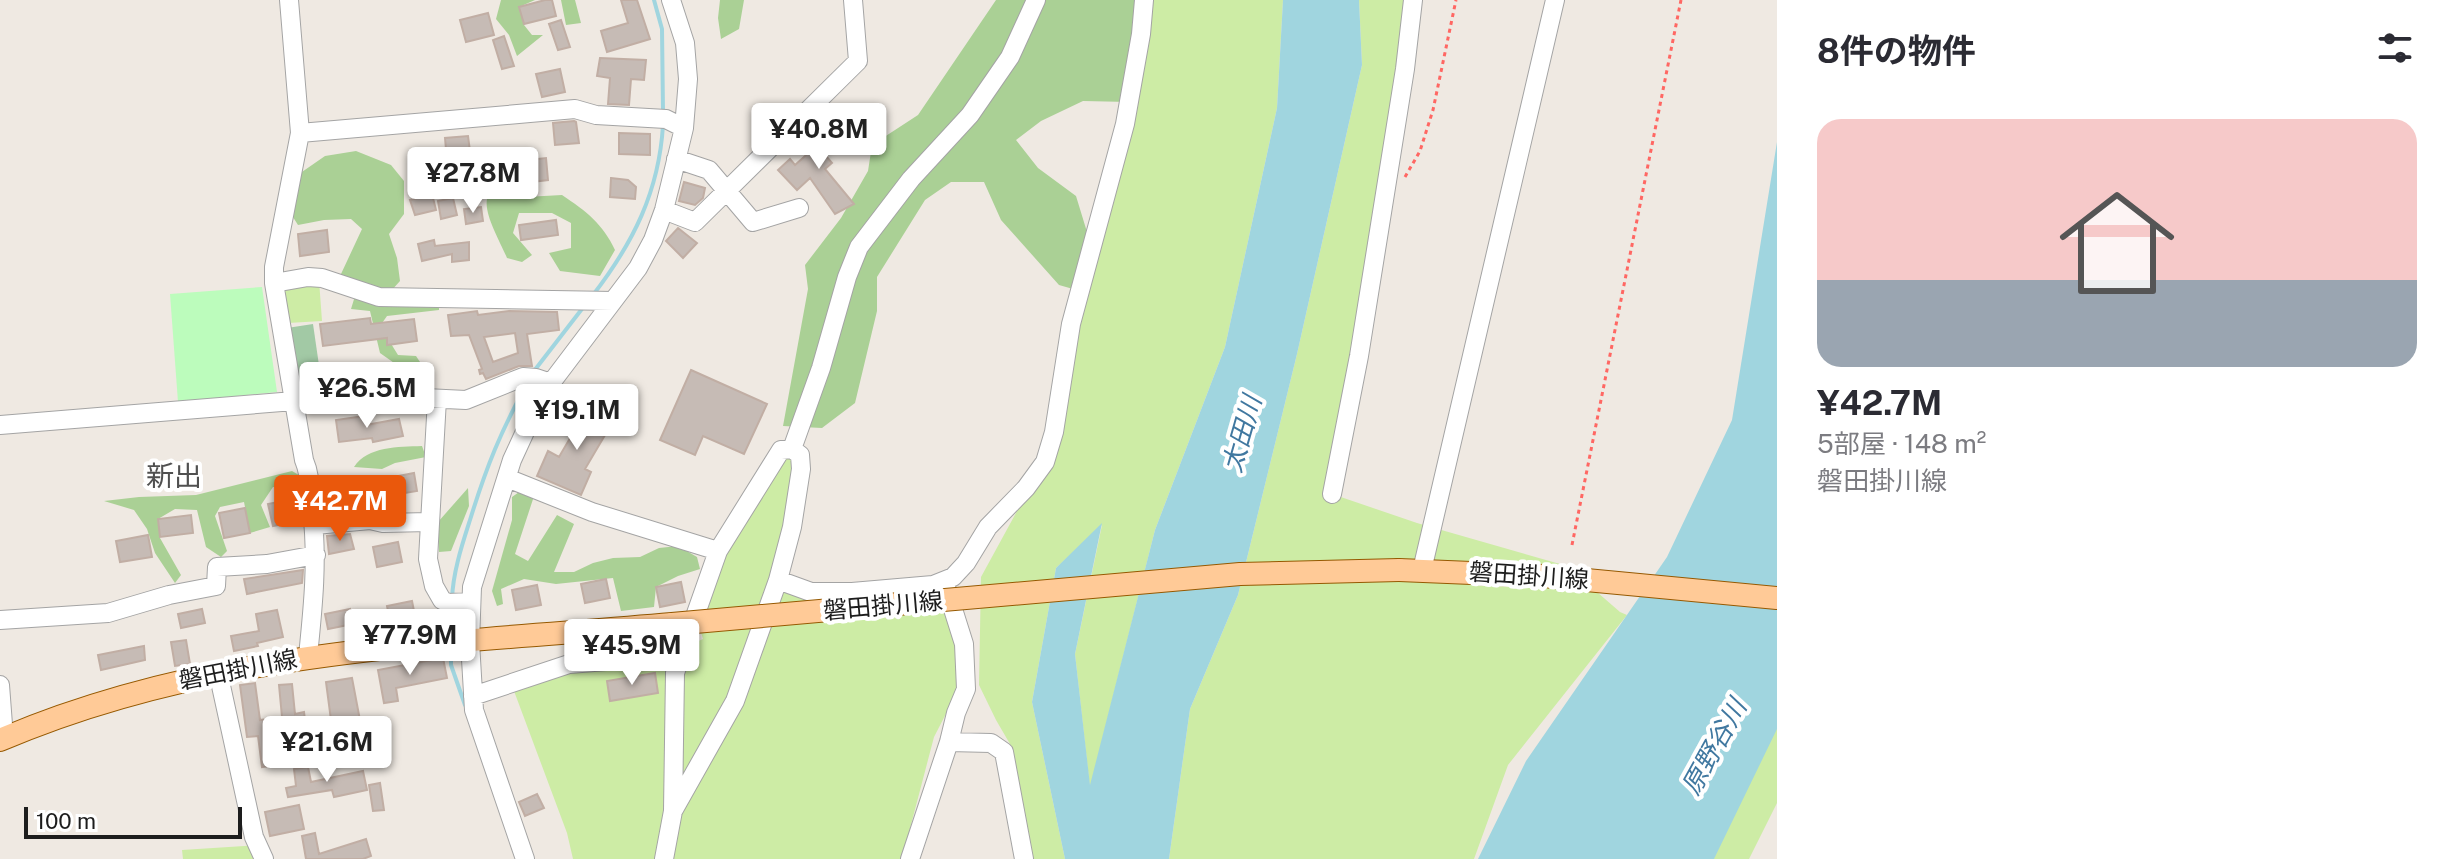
<!DOCTYPE html>
<html lang="ja">
<meta charset="utf-8">
<style>
:root{--surface:#fff;--page:#f2f2f3;--text:#2b2b33;--muted:#7c7c81;--accent:#ea580c}
body{margin:0;font-family:"Public Sans","Noto Sans JP",sans-serif;background:var(--page);color:var(--text);height:100vh;display:flex;flex-direction:column;font-size:30px;white-space:nowrap}
*{box-sizing:border-box;margin:0}
p{font-size:26px;color:var(--muted)}
.icon{flex:none;width:44px;height:44px;fill:none;stroke:currentColor;stroke-width:2;stroke-linecap:round;stroke-linejoin:round}
.map{position:relative;flex:1;overflow:hidden}
.side{display:flex;flex-direction:column;background:var(--surface);width:680px}
.side>*{flex:none}
.scale{position:absolute;left:24px;bottom:20px;width:218px;box-sizing:border-box;padding-left:8px;border:4px solid #1d1d1d;border-top:0;font-size:22px;line-height:28px;white-space:nowrap;color:#1d1d1d;-webkit-text-stroke:6px #fff;paint-order:stroke}
.price{position:absolute;translate:-50% -68px;padding:0 18px;border-radius:8px;background:#fff;color:#222;font-size:26px;line-height:52px;filter:drop-shadow(0 2px 4px #0008)}
.price::after{content:'';position:absolute;left:50%;top:48px;width:24px;height:18px;margin-left:-12px;background:inherit;clip-path:polygon(0 0,100% 0,50% 100%)}
.price.active{background:var(--accent);color:#fff}
ul{padding:0;list-style:none}
li{display:grid;align-content:center;gap:16px;height:424px;padding:0 40px}
li span{display:grid;place-items:center;height:248px;border-radius:24px;color:#555}
li>.icon{margin-inline-start:auto}
span .icon{width:144px;height:144px;fill:#fffc;stroke-width:1}
li b{font-size:34px}
h2{display:flex;justify-content:space-between;align-items:center;height:96px;padding:0 40px;font-size:34px}
main{display:flex;flex:1;min-height:0}
.map>svg:first-child{display:block}
.grass{fill:#cdeca5}
.forest{fill:#aad095}
.cemetery{fill:#a2c9a5}
.park{fill:#bcfcbc}
.water{fill:#a0d5df}
.lines{fill:none;stroke-linecap:round;stroke-linejoin:round}
.stream{stroke:#a0d5df;stroke-width:4}
.building{fill:#c6bbb5;stroke:#c1aea4;stroke-width:2;fill-rule:evenodd}
.minor-casing{stroke:#a4a4a4;stroke-width:20}
.major-casing{stroke:#965900;stroke-width:24}
.path{stroke:#ff6763;stroke-width:3;stroke-dasharray:4 4;stroke-linecap:butt}
.minor{stroke:#fff;stroke-width:18}
.major{stroke:#ffca97;stroke-width:22}
.major-bridge-casing{stroke:#965900;stroke-width:24;stroke-linecap:butt}
.major-bridge{stroke:#ffca97;stroke-width:22}
.labels{text-anchor:middle;stroke-width:8;stroke-linejoin:round;paint-order:stroke}
.street-label{font-size:24px;fill:#1d1d1d;stroke:#fff}
.water-label{font-size:26px;font-style:italic;fill:#4078a0;stroke:#fff}
.quarter-label{font-size:28px;fill:#505050;stroke:#fff}
</style>
<main>
<div class="map">
<svg width="1777" height="859" viewBox="0 0 1777 859">
<rect width="100%" height="100%" fill="#efe9e2"/>
<path class="grass" d="M1143 0H1283L1277 108 1225 347 1155 530 1090 788 1075 654 1102 525 1056 568 1032 702 1065 859H1031L1010 744 996 720 979 685 981 577 1047 456Z
M1359 0H1409L1332 494 1417 523 1567 566 1620 612 1627 615 1508 765 1474 859H1169L1190 709 1238 595 1297 354 1362 65Z
M319 280 322 321 288 323 283 286Z
M781 450 800 455 778 580 955 613 966 675 934 737 902 859H666L688 769 664 859H573L567 833 514 691 583 663 665 656 703 639 691 600Z
M1777 722V803L1749 859H1710Z
M258 845 263 859H183L182 850Z"/>
<path class="forest" d="M501 0H535L519 7 524 25 532 35H543L517 56 509 35 496 19Z
M561 0H575L581 23 566 25Z
M720 0H744L739 29 721 39 718 18Z
M996 0H1140L1129 102 1083 101 1041 121 1016 140 1038 168 1076 196 1087 232 1080 291 1059 285 1001 220 984 182H951L925 200 877 277V311L855 403 822 428 783 426 808 289 805 265 841 218 868 171 872 145 918 115Z
M356 151 391 165 404 181V214L389 234 397 258 400 281 391 291 364 292 341 274 362 229 351 219 324 220 298 225 291 214 299 174 325 156Z
M562 195C586 211 603 224 615 250L600 276 560 271 549 253 571 248V223L552 213H519L513 233 532 255 522 262 507 258C500 241 484 215 487 199Z
M355 296 439 302V310L387 316 380 326 398 355 416 356 422 365 414 371 397 365 380 353 370 311 351 309Z
M422 446 426 457 395 463 382 469 354 467C368 446 398 447 422 446Z
M292 471 304 478 306 517C298 496 298 489 273 487L261 505 270 527 250 533 244 502 220 507 215 516 227 551 221 557 206 547 197 510 175 509 158 519 160 538 181 575 175 583 155 553 147 529 134 510 104 501 139 497 196 495Z
M468 488 469 506 451 551 439 552 438 522Z
M522 490H536L515 554 528 561 557 515 574 524 554 572H574L593 563 613 558 640 557 659 548 678 546 697 557 700 569 678 576 656 587 654 607 621 611 613 578 556 584 524 579 501 589 503 604 497 606 492 591 512 520V497Z"/>
<path class="cemetery" d="M313 324 323 393 297 392 287 328Z"/>
<path class="park" d="M262 287 277 392 178 402 170 294Z"/>
<path class="water" d="M1283 0H1359L1362 65 1297 354 1238 595 1190 709 1169 859H1065L1032 702 1056 568 1102 523 1075 654 1090 785 1155 530 1225 347 1277 108Z
M1777 142V729L1714 859H1478L1526 761 1667 557 1732 420Z"/>
<g class="lines">
<path class="stream" d="M654 0 662 29 663 112
M593 295C633 243 659 192 663 125
M534 371 585 305
M452 599C453 572 462 545 470 520 486 468 501 430 528 382
M451 635 452 608
M451 648V665L465 705"/>
</g>
<path class="building" d="M545 0H552L556 16 524 24 519 7Z
M621 0H637L650 39 607 52 601 31 628 23Z
M488 13 494 35 466 42 460 20Z
M561 20 570 47 558 50 549 24Z
M504 36 514 66 502 69 493 40Z
M600 58 646 60 644 80 631 79 629 105 608 104 610 78 597 76Z
M560 69 565 92 542 97 536 74Z
M574 121 576 122 579 143 555 145 553 123Z
M828 122 843 142 825 155 832 163 825 169 854 204 835 214 810 178 797 190 778 170 790 159 795 165 823 140 817 131Z
M619 133 650 134V155L619 154Z
M468 136 471 159 447 161 445 138Z
M546 158 548 180 523 183 524 191 508 193 505 171 530 168 529 160Z
M611 178 628 180 636 187 635 199 610 197Z
M684 182 705 188 703 198 695 205 679 201Z
M432 194 436 210 415 215 410 200Z
M453 198 457 215 441 219 438 201Z
M481 207 483 221 466 224 464 209Z
M556 220 558 235 521 240 519 225Z
M678 228 697 243 683 258 666 241Z
M327 230 329 252 300 256 298 234Z
M434 240 435 246 469 242V260L452 262V254L422 261 418 244Z
M477 311 478 315 509 311 557 312 559 330 527 334 532 366H519L486 379 483 373 480 374 479 370 482 369 469 335 451 336 448 315ZM515 333 518 353 493 362 484 337Z
M370 318 371 324 414 319 417 341 387 345V338L323 346 320 324Z
M383 368 386 382 371 383 368 371Z
M691 370 767 404 744 454 703 436 695 455 660 440Z
M590 404 615 418 585 469 591 472 581 495 537 476 548 451 559 457Z
M365 416 366 425 399 419 403 436 373 442 372 438 339 442 336 420Z
M414 473 417 491 386 496 383 479Z
M367 477 370 492 345 497 347 510 324 512 322 482 336 479 337 483Z
M294 499 299 521 273 526 268 504Z
M245 508 250 533 224 538 219 513Z
M191 515 193 533 160 537 158 519Z
M350 534 354 549 329 554 327 536Z
M148 535 152 557 120 562 116 541Z
M398 542 402 562 377 567 373 547Z
M303 570 302 583 247 594 244 579Z
M606 579 610 598 585 603 581 584Z
M681 582 685 602 660 607 656 587Z
M537 585 541 605 516 610 512 590Z
M412 601 416 621 391 626 387 606Z
M202 609 205 623 181 628 178 614Z
M350 609 353 624 328 629 325 614Z
M277 610 283 637 257 643 258 646 234 651 231 636 259 631 256 614Z
M186 640 190 664 175 666 171 642Z
M144 646 145 660 101 670 98 655Z
M443 658 447 678 396 688 398 701 384 703 378 670Z
M655 673 658 693 610 701 607 681Z
M352 678 362 731 333 735 326 682Z
M255 683 260 720 282 717 279 685 292 684 295 714 304 712 306 728 293 729 297 762 262 767 258 736 247 737 240 685Z
M378 737 382 759 370 761 366 739Z
M308 767 311 782 363 771 367 790 334 797 332 790 288 797 286 788 296 786 294 769Z
M380 783 384 810 373 811 369 785Z
M537 794 544 808 525 816 519 802Z
M299 805 304 829 270 836 265 812Z
M315 833 319 854 366 839 371 856 363 859H306L302 836Z"/>
<g class="lines">
<defs>
<path id="minor" d="M289 0 300 133 274 267V283L304 460C311 476 310 494 312 510 318 560 313 607 308 656
M300 133 575 109 596 115 666 119 684 128
M676 159 709 170 753 222 799 208
M664 210 695 222 858 61 853 0
M274 283 308 277 322 278 379 297 613 301
M437 399 428 559 434 586 442 600 448 603 470 602
M0 425 294 401 323 393 466 400 523 377 536 378 551 383
M792 449 821 368 847 277 859 247 911 179 970 115 1010 57 1036 0
M507 478 592 512 718 551
M1332 494 1359 356 1405 69 1413 0
M315 525 370 520 383 523 429 522
M1422 570 1555 0
M778 580 811 592H852L933 585 953 577 966 563 988 527 1026 488 1045 462 1054 432 1071 324 1125 124 1141 34 1144 0
M0 620 108 613 169 595 216 586 217 567 267 564 316 555
M218 672 254 837 264 859
M0 685 4 738
M473 696 569 664 681 655
M949 742 991 743 1004 752 1024 859
M525 859 474 710 470 642 472 587 512 460 529 423 551 383 638 268 653 240 664 210 684 128 688 79 685 43 671 0
M664 859 673 811 675 673 718 551 781 450 792 449 800 455 801 469 792 527 778 580 735 701 673 811
M910 859 949 742 956 713 966 689 964 644 947 590"/>
<path id="major" d="M1399 570 1544 576 1777 598
M0 740C214 648 444 644 672 624"/>
</defs>
<use href="#minor" class="minor-casing"/>
<use href="#major" class="major-casing"/>
<path class="path" d="M1405 177 1420 151 1433 110 1456 0
M1572 545 1681 0"/>
<use href="#minor" class="minor"/>
<use href="#major" class="major"/>
<defs>
<path id="major-bridge" d="M672 624 1240 574 1399 570"/>
</defs>
<use href="#major-bridge" class="major-bridge-casing"/>
<use href="#major-bridge" class="major-bridge"/>
</g>
<g class="labels">
<g class="street-label">
<text transform="translate(1529 576) rotate(4)" y="8">磐田掛川線</text>
<text transform="translate(883 606) rotate(-5)" y="8">磐田掛川線</text>
<text transform="translate(238 670) rotate(-11)" y="8">磐田掛川線</text>
</g>
<g class="water-label">
<text transform="translate(1242 434) rotate(-74)" y="9">太田川</text>
<text transform="translate(1714 747) rotate(-61)" y="9">原野谷川</text>
</g>
<g class="quarter-label">
<text x="174" y="486">新出</text>
</g>
</g>
</svg>
<div class="scale">100 m</div>
<b class="price" style="left:819px;top:171px">¥40.8M</b>
<b class="price" style="left:473px;top:215px">¥27.8M</b>
<b class="price" style="left:367px;top:430px">¥26.5M</b>
<b class="price" style="left:577px;top:452px">¥19.1M</b>
<b class="price active" style="left:340px;top:543px">¥42.7M</b>
<b class="price" style="left:410px;top:677px">¥77.9M</b>
<b class="price" style="left:632px;top:687px">¥45.9M</b>
<b class="price" style="left:327px;top:784px">¥21.6M</b>
</div>
<section class="side">
<h2>8件の物件<svg class="icon" aria-label="filters" viewBox="0 0 24 24"><path d="M4 7h16M4 17h16"/><circle cx="9" cy="7" r="2"/><circle cx="15" cy="17" r="2"/></svg></h2>
<ul>
<li><span style="background:linear-gradient(#f6c9c9 65%,#9aa5b1 0)"><svg class="icon" aria-label="home" viewBox="0 0 24 24"><path d="M3 11l9-7 9 7M6 9v11h12V9"/></svg></span><div><b>¥42.7M</b><p>5部屋 · 148 m²</p><p>磐田掛川線</p></div></li>
</ul>
</section>
</main>
